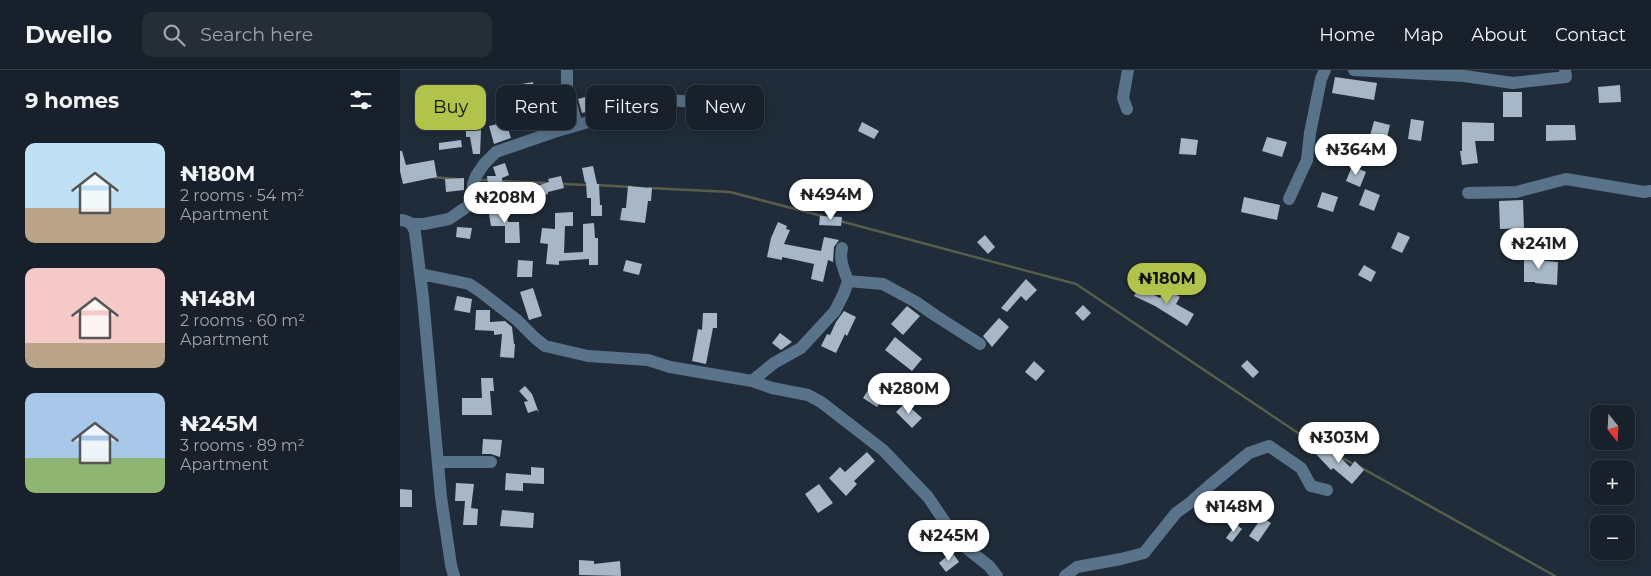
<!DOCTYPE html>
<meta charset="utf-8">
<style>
:root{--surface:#18212b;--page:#252e37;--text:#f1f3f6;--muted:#9fa3a9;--line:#363e47;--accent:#b2c34c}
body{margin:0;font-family:Montserrat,sans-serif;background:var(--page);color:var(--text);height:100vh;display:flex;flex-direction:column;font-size:19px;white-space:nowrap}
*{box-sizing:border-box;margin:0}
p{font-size:16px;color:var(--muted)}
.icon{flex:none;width:28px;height:28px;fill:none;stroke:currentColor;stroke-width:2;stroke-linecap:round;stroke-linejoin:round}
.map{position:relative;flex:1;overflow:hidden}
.panel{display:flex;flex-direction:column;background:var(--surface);width:400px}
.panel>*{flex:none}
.banner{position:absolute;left:15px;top:15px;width:475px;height:45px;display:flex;gap:10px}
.needle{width:32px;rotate:162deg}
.tools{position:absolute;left:1190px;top:335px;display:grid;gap:10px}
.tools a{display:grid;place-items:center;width:45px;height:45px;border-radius:10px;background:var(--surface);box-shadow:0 2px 12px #0003,0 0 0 1px var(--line);font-size:25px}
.price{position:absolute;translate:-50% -42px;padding:0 11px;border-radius:18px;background:#fff;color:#222;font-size:16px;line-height:32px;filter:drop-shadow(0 1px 2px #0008)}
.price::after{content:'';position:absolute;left:50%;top:30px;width:15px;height:11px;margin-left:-8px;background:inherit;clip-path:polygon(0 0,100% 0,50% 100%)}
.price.selected{background:var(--accent);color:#111}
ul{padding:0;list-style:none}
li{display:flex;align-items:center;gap:15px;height:125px;padding:0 25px}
li span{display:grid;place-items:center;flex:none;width:140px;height:100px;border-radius:10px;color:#555}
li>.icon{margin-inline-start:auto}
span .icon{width:60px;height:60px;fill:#fffc;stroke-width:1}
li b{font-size:21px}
h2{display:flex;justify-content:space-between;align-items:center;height:60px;padding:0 25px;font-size:21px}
.pill{padding:0 18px;border-radius:10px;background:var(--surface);box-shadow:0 2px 12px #0003,0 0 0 1px var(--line);font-size:18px;line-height:45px}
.pill.selected{background:var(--accent);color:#111}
header{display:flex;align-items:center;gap:30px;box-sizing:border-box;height:70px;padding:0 25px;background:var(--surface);border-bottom:1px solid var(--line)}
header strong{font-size:24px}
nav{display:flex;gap:28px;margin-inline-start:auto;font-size:18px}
.search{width:350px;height:45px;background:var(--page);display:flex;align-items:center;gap:12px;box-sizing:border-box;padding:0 18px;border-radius:10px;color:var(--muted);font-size:19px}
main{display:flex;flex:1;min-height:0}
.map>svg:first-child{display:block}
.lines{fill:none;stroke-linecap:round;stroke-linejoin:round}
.stream{stroke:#585d4c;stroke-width:2.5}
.building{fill:#a7b7c7}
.minor{stroke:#59738b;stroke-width:12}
</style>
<header>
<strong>Dwello</strong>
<div class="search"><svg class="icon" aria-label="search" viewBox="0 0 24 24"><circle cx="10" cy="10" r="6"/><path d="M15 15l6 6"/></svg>Search here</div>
<nav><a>Home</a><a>Map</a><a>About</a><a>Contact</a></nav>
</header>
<main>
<section class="panel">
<h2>9 homes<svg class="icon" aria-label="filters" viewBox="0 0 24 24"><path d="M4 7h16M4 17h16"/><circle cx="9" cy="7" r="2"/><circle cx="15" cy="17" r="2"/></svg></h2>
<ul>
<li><span style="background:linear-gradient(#bfe0f5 65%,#b9a48a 0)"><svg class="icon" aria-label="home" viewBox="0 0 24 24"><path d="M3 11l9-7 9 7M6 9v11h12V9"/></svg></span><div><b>₦180M</b><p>2 rooms · 54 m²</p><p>Apartment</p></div></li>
<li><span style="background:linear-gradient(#f6c9c9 75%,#b9a48a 0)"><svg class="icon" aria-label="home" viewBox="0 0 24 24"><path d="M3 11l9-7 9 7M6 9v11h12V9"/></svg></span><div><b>₦148M</b><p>2 rooms · 60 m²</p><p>Apartment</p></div></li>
<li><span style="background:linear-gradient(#a9c7e8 65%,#8fb573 0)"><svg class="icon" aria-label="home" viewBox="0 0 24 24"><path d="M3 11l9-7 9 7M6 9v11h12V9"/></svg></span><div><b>₦245M</b><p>3 rooms · 89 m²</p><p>Apartment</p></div></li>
</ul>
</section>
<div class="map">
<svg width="1251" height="506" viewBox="0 0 1251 506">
<rect width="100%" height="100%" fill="#202c39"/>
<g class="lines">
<path class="stream" d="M31 107 56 109
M79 110H91
M99 111 148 113
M161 114 188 115
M196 115 231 117
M249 118 330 122 422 146
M440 151 676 214 895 361 925 377
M936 384 955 395
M960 397 1155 506"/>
</g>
<path class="building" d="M935 7 977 13 974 30 932 23Z
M133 12 138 57 126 59 123 33 126 32 122 14Z
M1220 15 1221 32 1199 33 1198 17Z
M1103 22H1122V47H1103Z
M193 25 196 39 182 43 178 29Z
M1011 49 1024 51 1021 71 1008 69Z
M974 51 990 55 982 88 965 84Z
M106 52 111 68 94 74 89 56Z
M462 52 479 61 474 69 458 61Z
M1062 52 1094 53V71H1075L1078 93 1062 95 1060 81H1062Z
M1146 55H1175L1176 70 1146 71Z
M66 59 81 60 80 84H73L70 67H66Z
M867 67 887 72 882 87 862 81Z
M781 68 798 70 796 85 779 84Z
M61 70 62 77 39 80V73Z
M0 81H2L6 95 34 90 37 107 3 114 0 101Z
M105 93 109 105 102 108 103 122 89 124 87 106H96L93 97Z
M193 96 197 114H199L200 135H202V146H191V128H187L186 112 185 113 182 98Z
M952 96 966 102 960 117 946 111Z
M161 106 164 118 148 122V124L138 127 134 117 149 112 148 109Z
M64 108V120L46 122 45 109Z
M228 116 252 118 251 131H248L245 153 220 150 222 138H226Z
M965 119 980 125 974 141 959 135Z
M922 122 938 127 933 142 917 137Z
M844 127 880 135 877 150 841 142Z
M1123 130 1124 158 1100 159 1099 131Z
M106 136 108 152H119L120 173H105V156H91L88 138Z
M173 142V156H165L164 183 183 182V154L194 153 195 168H198V195H189V189L159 191V195L146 194 148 174 140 173 142 158 155 159V143Z
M420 146 442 147 441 156 419 155Z
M378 152 387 156 386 159 390 160 384 174 421 181 424 167 439 170 434 177 433 192 428 190 423 212 411 209 414 194 382 187V190L367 187 371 168Z
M57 157 72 158 70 169 56 167Z
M998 162 1010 167 1002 183 991 178Z
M585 165 595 177 588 184 577 172Z
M1124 180H1135V190L1158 192 1157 215 1135 213V212H1124Z
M118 190 133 191 132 207H117Z
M226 190 242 194 239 205 223 201Z
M964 195 976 202 971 212 958 205Z
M626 209 637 220 626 231 621 226 607 242 601 238Z
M739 217 760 228 766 219 780 227 776 234 794 244 787 256 755 236 734 226Z
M133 218 142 246 129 250 120 222Z
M57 226 72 229 70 243 54 240Z
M683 235 691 243 683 251 675 243Z
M507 236 520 246 503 265 491 254Z
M76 240H90V252L105 251 112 257 114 274H115L114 288 100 287 102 264 94 265V261L75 260Z
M444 241 456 247 447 266 445 264 436 283 421 276 427 264 430 265 436 252Z
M303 243H317V258H313L306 294 292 291 298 259 302 260Z
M599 248 609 257 592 277 583 266Z
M380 263 392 272 381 280 372 273Z
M495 267 522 289 512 301 485 280Z
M847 290 859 302 853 308 841 296Z
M634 291 645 301 636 311 625 302Z
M81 308H93L94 321H90L92 345H62V328H82Z
M125 316 132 324 139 343 137 340 128 343 124 332 128 331 119 321Z
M470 317 485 327 477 337 463 328Z
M505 333 522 348 512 358 496 342Z
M83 369 102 370 100 387 91 384H82Z
M926 373 950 397 955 391 964 400 952 414 933 398 931 400 915 383Z
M467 382 475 391 454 411 457 414 446 426 429 408 440 397 445 402Z
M131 397 144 398V414L123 413V421L105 420 106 403 131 405Z
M56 413 74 414 71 438 78 439 77 455H63L65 431H55Z
M419 414 433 433 418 443 405 424Z
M0 419 12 420V437H0Z
M844 426 852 434 836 450 828 442Z
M102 440 134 443 133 458 100 456Z
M862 447 871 453 858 472 849 466Z
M836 454 842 459 832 472 826 468Z
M552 482 559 492 546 502 539 493Z
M179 490 194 491V494L220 491 221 506 179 505Z"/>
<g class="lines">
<path class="minor" d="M167 0V19L177 55
M954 0 1064 6 1113 13 1166 7 1165 0
M727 39 723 28 728 0
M1068 123 1116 122 1166 109 1244 122 1251 121
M889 129 907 90 910 63 921 9 925 0
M0 150C9 151 12 153 15 162L23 228 41 427 51 495 54 506
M12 154H24L49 149 68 136 73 121V115L76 106 84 94 96 82 154 62 246 35 266 30 329 34
M21 204 69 214 81 222 117 250 135 268 145 276 188 286 248 290 270 297 352 311 372 318 408 325 421 332 483 380 528 427 553 464 565 477 589 496 597 506
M448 211 483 214 516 232 536 246 580 274
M352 311 374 293 401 278 435 241 444 223 448 211C444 200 439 190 442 178
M38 392H91
M665 506 677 497 721 489 744 483 776 443 791 432 809 416 849 383 869 376 901 398 911 416 927 420"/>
</g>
</svg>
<div class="tools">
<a><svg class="needle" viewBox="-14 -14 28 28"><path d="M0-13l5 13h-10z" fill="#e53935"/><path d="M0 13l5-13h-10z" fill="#9fa3a9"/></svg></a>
<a>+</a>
<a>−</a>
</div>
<b class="price" style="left:956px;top:106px">₦364M</b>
<b class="price" style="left:431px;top:151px">₦494M</b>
<b class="price" style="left:105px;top:154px">₦208M</b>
<b class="price" style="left:1139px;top:200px">₦241M</b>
<b class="price selected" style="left:767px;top:235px">₦180M</b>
<b class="price" style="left:509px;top:345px">₦280M</b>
<b class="price" style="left:939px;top:394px">₦303M</b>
<b class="price" style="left:834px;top:463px">₦148M</b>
<b class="price" style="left:549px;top:492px">₦245M</b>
<div class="banner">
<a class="pill selected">Buy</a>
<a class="pill">Rent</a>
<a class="pill">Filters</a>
<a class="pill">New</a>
</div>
</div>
</main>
